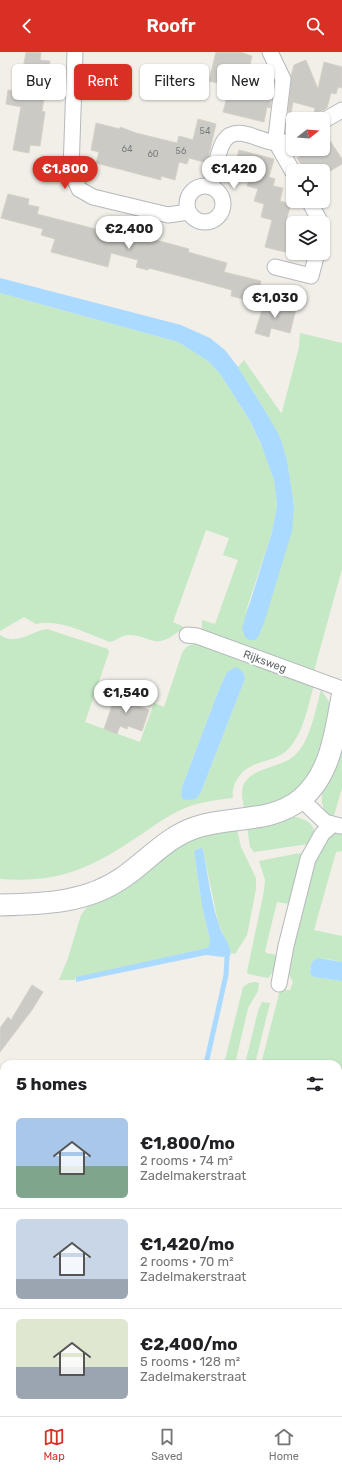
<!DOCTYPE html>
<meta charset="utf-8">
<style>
:root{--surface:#fff;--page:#f6f6f6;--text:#202124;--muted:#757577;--line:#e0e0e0;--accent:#d93025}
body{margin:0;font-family:Rubik,sans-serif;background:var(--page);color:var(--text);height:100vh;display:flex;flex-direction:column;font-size:15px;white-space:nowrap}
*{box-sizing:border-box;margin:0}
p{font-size:13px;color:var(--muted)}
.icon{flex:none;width:22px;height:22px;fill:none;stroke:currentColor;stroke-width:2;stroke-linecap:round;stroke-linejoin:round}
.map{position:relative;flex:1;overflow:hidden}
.details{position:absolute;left:0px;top:1008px;width:342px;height:356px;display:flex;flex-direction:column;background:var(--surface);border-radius:12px 12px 0 0;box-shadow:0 1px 3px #0004}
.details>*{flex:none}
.top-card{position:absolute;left:12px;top:12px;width:318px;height:36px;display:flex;gap:8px}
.needle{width:26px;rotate:73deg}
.tools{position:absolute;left:286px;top:60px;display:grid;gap:8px}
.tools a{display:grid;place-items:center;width:44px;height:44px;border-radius:6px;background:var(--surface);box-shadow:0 1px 3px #0004;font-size:20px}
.price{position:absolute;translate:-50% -34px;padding:0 9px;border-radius:14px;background:#fff;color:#222;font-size:13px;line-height:26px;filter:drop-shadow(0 1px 2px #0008)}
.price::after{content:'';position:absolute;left:50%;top:24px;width:12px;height:9px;margin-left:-6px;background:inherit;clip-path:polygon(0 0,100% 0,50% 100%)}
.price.current{background:var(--accent);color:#fff}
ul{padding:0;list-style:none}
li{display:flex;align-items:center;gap:12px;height:100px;padding:0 16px}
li+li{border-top:1px solid var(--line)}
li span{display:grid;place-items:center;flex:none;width:112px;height:80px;border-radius:6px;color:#555}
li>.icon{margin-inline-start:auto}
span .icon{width:48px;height:48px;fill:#fffc;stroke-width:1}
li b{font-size:17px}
h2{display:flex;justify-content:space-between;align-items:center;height:48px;padding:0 16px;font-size:17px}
.pill{padding:0 14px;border-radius:6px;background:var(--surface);box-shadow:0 1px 3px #0004;font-size:14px;line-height:36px}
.pill.current{background:var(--accent);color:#fff}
header{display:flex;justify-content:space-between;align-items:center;height:52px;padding:0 16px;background:var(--accent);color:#fff;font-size:18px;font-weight:600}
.tab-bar{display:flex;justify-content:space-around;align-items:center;height:56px;border-top:1px solid var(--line);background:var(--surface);font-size:11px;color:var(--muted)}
.tab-bar a{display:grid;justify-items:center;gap:2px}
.tab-bar .current{color:var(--accent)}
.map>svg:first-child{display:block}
.green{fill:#c5e8c5;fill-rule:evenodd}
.water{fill:#aadaff}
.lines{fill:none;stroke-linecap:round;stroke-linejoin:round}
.stream{stroke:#aadaff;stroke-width:5}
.building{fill:#cccac5;stroke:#d6d1c6}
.street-casing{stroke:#b5b8bc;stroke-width:17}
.secondary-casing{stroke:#b6babf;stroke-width:23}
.primary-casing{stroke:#f2c960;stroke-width:24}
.street{stroke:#fff;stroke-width:15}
.secondary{stroke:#fff;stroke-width:21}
.primary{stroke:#fff2af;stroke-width:22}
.labels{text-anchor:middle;stroke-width:4;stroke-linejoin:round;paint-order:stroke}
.number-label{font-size:9px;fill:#7a7d7f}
.street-label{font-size:11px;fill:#5f6368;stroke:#fff}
</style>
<header><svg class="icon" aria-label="back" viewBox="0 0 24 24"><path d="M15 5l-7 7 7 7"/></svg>Roofr<svg class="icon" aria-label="search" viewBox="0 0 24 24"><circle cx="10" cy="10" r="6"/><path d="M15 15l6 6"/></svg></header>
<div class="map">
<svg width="342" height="1364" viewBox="0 0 342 1364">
<rect width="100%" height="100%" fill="#f1efe8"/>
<path class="green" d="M0 241 178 290 208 309 220 322 249 367 267 406 274 428 277 454 272 480 245 562 294 453 287 408 267 362 238 315 244 308 281 361 282 360 299 295 300 281 342 291V517L314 619 204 580 202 577V568L215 572 238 508 223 503 229 486 206 478 173 570 184 575C182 579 178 579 175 582 155 597 150 584 131 583 122 582 118 588 110 590 88 582 59 566 36 572L24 565 0 579Z
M47 577 108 597 109 600 85 670 140 690 154 651 164 655 182 601C186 595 189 592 196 592L314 633C308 653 304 679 290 695 275 714 248 704 235 731 233 737 232 739 233 746 216 748 198 750 183 757 166 764 153 775 139 784 89 817 60 831 0 827V583C17 594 29 580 47 577ZM227 620 244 621 245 627 201 740 181 744 182 735 218 640Z
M321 638 328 648 331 655 321 706 298 737 276 751 244 758C244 753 242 747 242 743 241 713 282 719 297 701 310 688 316 656 321 638Z
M342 692V736L335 760 334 763H328C311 746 334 710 342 692Z
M295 765C304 767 313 770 314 780L308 792 254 800 250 795 247 775Z
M237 778 241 795 256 826V837L247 883 235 902 231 901 218 870 203 797 201 796 195 798 194 800 202 854 210 888V894L207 896 75 926V928H59L68 906 81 863 89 852 195 784Z
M334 781 342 782V799L336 800 314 878 342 884V910C327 908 310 899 310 922L314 925 342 929V1211L338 1215V1012H261L280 938H290L293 930 287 919 316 801 323 790Z
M300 801 302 803 290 852 277 850 265 899 266 901 277 903 273 920 268 926 248 922 247 920 264 839 265 828 259 809Z
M255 930 259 931 258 939 248 956 235 1012H224L243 935 249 931Z
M262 950 270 951 255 1012H245L258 959Z
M342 1239V1275L338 1280V1243Z
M157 1360H221L218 1364H156Z"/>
<path class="water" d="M0 226 181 273 210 286 225 298 238 315 267 362 280 385 287 408 294 453 292 479 264 571 258 585 255 588H249L245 585 242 576 272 480 277 454 274 428 261 392 249 367 220 322 208 309 178 290 0 241Z
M236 615 244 621 245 627 201 740 196 747 184 748 181 744 182 735 218 640 227 620Z
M201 796 203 797C208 823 211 851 220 876 223 885 233 896 230 904L223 905 206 903 76 930V925L207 896 209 894 210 888 202 854 194 800 195 798Z
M318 906 342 910V929L314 925 310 922C311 914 310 909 318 906Z"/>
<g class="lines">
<path class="stream" d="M206 1012 226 923 227 905
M121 1364 122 1360"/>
</g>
<path class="building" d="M26 0H41L40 8 50 9 42 59 45 60 40 94 30 93 29 101 13 98 21 55 6 52 8 38 19 40Z
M216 0H240L252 4 249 17 259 19 256 33 273 38 270 56 267 55 264 70 223 60 230 34 209 29Z
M306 8 318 37 324 10 342 15V36L338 35 336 42 331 41 327 56 318 61 314 67H313L315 56 293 50 291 61 288 60 291 24 294 13Z
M198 67 216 72 207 111 189 106 187 112 179 110 175 128 161 124V128L96 111 99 100 91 98 96 71 120 77V75L136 81 177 91 179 84 193 88Z
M323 78 342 107V112L330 119H305L297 106 312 97H323Z
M239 98 274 107 269 125 275 127 273 134 283 136 280 149 291 152 287 165 293 167V187L289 201 265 195 272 168 261 165 264 152 254 149 258 137 247 134 251 121 234 116Z
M8 142 29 147 28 153 39 155 37 162 123 184 124 180 171 192 189 197 188 200 227 211 224 220 261 229 255 250 231 244 232 238 149 216 148 218 136 215 138 208 111 201 108 215 51 200 55 187 41 183 43 177 1 166Z
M265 248 296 257 290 281 271 276 269 285 255 281Z
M117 639 140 647 138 654 149 658 142 679 128 674 127 677 120 674 117 682 104 677Z
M32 933 43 940 32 958 0 1000V976L8 965 11 968Z"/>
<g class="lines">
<defs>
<path id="street" d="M75 0 71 119 79 137 93 145 168 163 188 160
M270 0 283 27 276 85 277 92 293 120
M323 69 342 58
M187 152a18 18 0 1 1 36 0a18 18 0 1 1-36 0Z
M211 134C214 123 218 97 224 89 237 70 262 92 279 91 284 91 289 89 293 87
M309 149 321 171
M275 215 311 224 317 201
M187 583 197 584 342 637
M301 747 325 770 340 774
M279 932 286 894 308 807 322 782 332 773"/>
<path id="secondary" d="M0 853C44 852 88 851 125 824 149 807 168 784 197 775 231 764 272 771 301 747 331 722 335 681 342 645"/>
<path id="primary" d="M338 1230 342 1226
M229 1364 232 1360"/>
</defs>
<use href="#street" class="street-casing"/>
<use href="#secondary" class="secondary-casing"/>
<use href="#primary" class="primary-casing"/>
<use href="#street" class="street"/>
<use href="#secondary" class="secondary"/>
<use href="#primary" class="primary"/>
</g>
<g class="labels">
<g class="number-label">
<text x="205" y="82">54</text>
<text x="127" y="100">64</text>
<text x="181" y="102">56</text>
<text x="153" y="105">60</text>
</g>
<g class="street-label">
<text transform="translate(265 609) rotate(20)" y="4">Rijksweg</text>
</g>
</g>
</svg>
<div class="tools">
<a><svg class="needle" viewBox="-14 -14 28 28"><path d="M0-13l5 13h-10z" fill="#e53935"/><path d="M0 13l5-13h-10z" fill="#757577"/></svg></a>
<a><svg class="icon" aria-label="locate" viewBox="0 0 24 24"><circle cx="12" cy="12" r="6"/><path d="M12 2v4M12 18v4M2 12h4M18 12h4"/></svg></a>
<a><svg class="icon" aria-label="layers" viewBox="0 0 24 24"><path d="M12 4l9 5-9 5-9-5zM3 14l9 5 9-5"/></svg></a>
</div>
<b class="price current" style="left:65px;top:138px">€1,800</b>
<b class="price" style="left:234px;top:138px">€1,420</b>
<b class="price" style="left:129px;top:198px">€2,400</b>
<b class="price" style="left:275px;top:267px">€1,030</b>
<b class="price" style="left:126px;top:662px">€1,540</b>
<div class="top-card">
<a class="pill">Buy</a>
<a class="pill current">Rent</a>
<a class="pill">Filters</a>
<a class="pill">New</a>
</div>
<section class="details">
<h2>5 homes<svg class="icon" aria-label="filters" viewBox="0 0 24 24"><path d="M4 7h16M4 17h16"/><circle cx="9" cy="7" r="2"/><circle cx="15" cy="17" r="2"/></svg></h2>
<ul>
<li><span style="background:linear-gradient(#a9c7e8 60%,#7fa58c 0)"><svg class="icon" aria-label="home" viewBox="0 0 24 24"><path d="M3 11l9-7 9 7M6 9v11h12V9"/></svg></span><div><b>€1,800/mo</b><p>2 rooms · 74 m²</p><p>Zadelmakerstraat</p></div></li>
<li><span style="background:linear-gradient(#c9d6e8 75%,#9aa5b1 0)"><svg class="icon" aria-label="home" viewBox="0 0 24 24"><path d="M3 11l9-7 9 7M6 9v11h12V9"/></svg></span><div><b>€1,420/mo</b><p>2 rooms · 70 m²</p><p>Zadelmakerstraat</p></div></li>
<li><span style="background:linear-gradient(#dfe7d0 60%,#9aa5b1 0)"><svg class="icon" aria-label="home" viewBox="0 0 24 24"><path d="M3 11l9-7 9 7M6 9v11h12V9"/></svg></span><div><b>€2,400/mo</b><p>5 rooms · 128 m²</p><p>Zadelmakerstraat</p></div></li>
</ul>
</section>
</div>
<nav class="tab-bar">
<a class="current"><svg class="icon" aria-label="map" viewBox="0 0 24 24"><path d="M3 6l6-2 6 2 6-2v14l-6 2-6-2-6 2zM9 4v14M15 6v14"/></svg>Map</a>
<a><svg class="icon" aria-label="saved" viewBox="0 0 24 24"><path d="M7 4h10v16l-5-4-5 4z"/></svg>Saved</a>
<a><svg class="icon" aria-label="home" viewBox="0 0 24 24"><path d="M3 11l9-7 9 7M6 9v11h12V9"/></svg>Home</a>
</nav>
